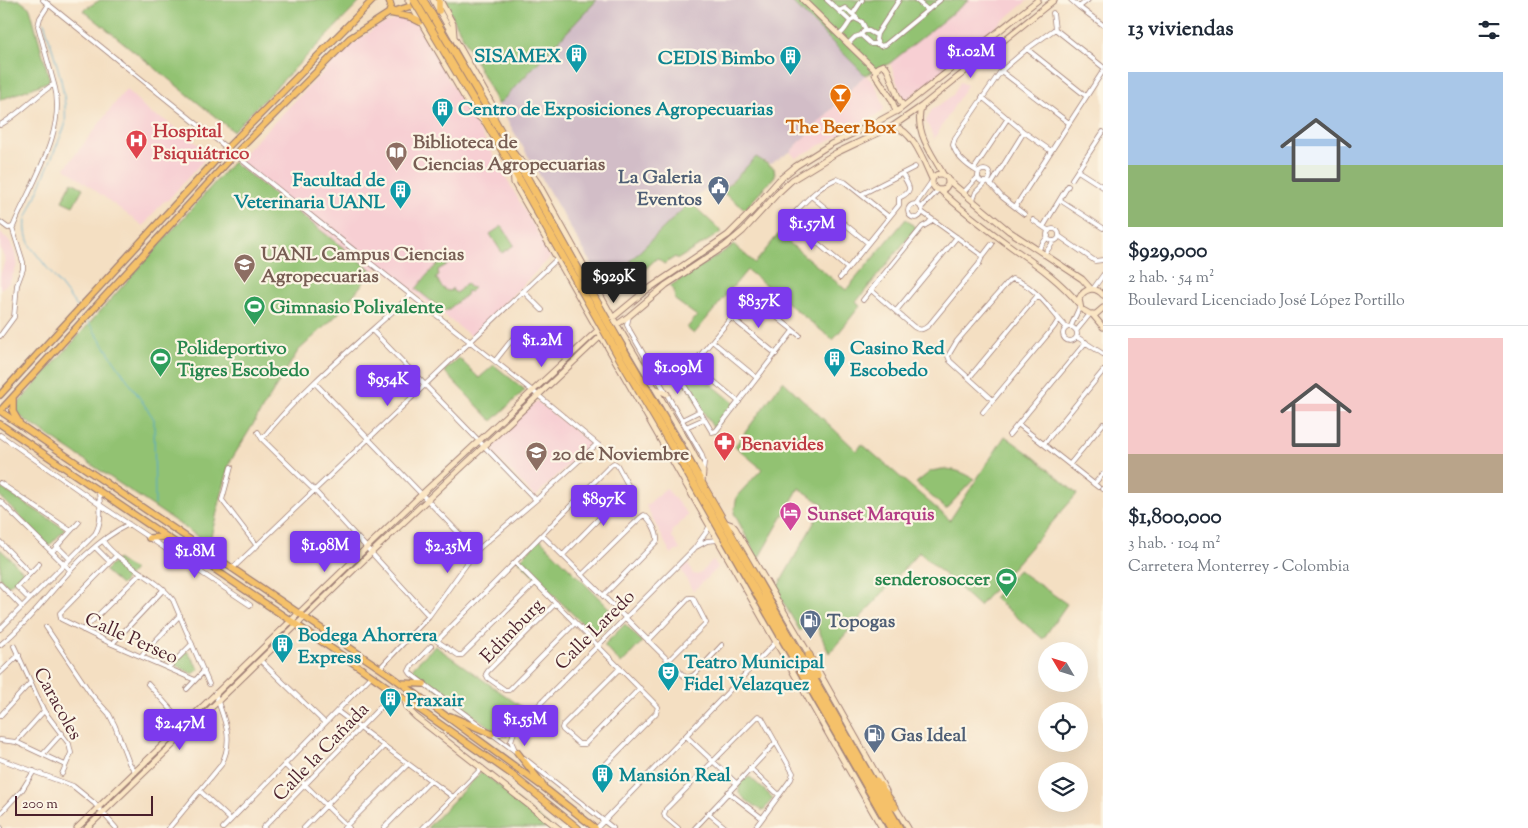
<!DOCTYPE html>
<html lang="es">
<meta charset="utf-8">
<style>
:root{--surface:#fff;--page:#f2f2f3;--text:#1f2937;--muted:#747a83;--line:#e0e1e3;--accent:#7c3aed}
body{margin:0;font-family:"Sorts Mill Goudy",serif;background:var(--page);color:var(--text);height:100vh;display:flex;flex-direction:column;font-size:19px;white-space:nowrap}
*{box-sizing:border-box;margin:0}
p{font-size:16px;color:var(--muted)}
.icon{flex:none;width:28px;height:28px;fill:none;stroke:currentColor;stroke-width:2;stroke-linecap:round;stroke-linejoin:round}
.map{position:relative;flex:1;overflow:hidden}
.panel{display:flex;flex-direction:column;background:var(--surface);width:425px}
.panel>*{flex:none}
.needle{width:32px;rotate:308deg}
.fabs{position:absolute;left:1038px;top:642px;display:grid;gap:10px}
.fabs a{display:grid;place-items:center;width:50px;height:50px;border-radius:50%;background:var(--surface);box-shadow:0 5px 20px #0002;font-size:25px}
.scale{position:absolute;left:15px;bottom:12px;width:138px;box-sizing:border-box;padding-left:5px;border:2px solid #4a1f2b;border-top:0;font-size:14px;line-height:18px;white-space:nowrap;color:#4a1f2b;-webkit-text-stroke:4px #fcf5e5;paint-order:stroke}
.price{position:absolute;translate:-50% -42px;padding:0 11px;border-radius:5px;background:var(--accent);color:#fff;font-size:16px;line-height:32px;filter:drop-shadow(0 1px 2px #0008)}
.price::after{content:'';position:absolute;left:50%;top:30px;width:15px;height:11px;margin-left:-8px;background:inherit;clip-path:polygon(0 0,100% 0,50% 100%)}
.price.selected{background:#222;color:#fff}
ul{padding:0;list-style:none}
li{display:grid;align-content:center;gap:10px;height:265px;padding:0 25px}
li+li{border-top:1px solid var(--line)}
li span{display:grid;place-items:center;height:155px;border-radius:0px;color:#555}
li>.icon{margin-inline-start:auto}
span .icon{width:90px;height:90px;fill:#fffc;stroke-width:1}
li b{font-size:21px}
h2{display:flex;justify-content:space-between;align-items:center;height:60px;padding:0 25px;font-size:21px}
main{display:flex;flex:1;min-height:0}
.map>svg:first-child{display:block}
.built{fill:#f7cfd3}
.industrial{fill:#d2bdc7}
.green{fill:#92c272;stroke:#6e704e}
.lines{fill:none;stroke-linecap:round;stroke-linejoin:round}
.stream{stroke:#4da7cb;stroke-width:1}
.street-casing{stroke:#9f7f76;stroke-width:5.5}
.secondary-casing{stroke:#9f7f76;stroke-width:7}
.primary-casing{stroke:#9f7f76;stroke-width:8}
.highway-casing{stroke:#9f7f76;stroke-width:9}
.street{stroke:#fff;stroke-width:4}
.secondary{stroke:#fbe6c4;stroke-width:5}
.primary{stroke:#f5c16b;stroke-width:5.5}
.highway{stroke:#f5c16b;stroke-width:7}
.highway-bridge-casing{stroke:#9f7f76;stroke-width:9;stroke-linecap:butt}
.highway-bridge{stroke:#f5c16b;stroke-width:7}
.labels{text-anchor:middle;stroke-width:4.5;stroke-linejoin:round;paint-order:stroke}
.culture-label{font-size:19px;font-weight:bold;fill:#0d838f;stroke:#fcf5e5;text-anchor:start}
.food-label{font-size:19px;font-weight:bold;fill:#c56008;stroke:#fcf5e5}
.health-label{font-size:19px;font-weight:bold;fill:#be3a42;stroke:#fcf5e5;text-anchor:start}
.education-label{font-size:19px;font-weight:bold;fill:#785e54;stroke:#fcf5e5;text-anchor:start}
.service-label{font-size:19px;font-weight:bold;fill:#4e5e75;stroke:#fcf5e5;text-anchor:start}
.leisure-label{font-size:19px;font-weight:bold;fill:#27864d;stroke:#fcf5e5;text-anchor:start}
.hotel-label{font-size:19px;font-weight:bold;fill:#b23c85;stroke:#fcf5e5;text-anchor:start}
.street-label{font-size:19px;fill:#4a1f2b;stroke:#fcf5e5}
</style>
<main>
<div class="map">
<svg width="1103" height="828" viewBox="0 0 1103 828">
<rect width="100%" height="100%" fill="#fcf5e5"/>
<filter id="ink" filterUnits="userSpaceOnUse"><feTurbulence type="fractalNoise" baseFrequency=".02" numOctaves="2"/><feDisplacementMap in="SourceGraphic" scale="10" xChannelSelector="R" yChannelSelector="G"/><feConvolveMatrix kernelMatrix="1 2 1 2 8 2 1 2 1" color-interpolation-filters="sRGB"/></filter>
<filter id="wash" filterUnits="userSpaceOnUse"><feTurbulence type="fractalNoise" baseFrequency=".0096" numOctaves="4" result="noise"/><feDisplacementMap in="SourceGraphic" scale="20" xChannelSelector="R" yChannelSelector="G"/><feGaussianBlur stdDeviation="1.12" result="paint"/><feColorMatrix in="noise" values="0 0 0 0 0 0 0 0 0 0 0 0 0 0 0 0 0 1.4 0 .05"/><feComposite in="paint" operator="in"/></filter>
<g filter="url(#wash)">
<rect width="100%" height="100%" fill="#f4dfc2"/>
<path class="built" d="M969 0H1028L904 102 890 63Z
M399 18 406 19 415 23 485 140 551 257 471 336 378 265 337 315 298 351 230 462 209 544 18 415 16 405 241 156 345 50 376 27Z
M865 75 874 83 882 100 884 108 881 113 796 158 790 152Z
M960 82 967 85 934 139 926 121 932 110 953 95Z
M126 89 151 114 163 119 210 153 168 200 163 202 143 226 65 168Z
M0 233 8 239 12 245 16 257 17 265 10 282 0 289V275L5 261 0 247Z
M537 401 590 443 535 497 488 447Z
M666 488 688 515 673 530 672 537 680 549 671 554 646 506Z
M713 560 718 568 693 591 681 569 688 564 693 574 698 575Z"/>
<path class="industrial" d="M597 0H790L865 75 790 152 770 164 756 157 721 192 710 184 605 286 498 105Z"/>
<path class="green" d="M0 0H19L30 8 50 81 0 100Z
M100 0H362L233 131 83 10Z
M444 0H597L498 105Z
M790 0H969L890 63 865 75Z
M756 157 774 168 775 176 745 209 722 192Z
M233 162 373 271 337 315 298 351 230 462 209 544 18 415 15 407Z
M72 182 83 188 73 206 62 201Z
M690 202 722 232 678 259 675 257 664 264 657 258 640 274 630 261Z
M906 219 916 228 856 302 860 306 833 340 747 270 694 334 687 328 697 316 675 300 674 290 670 286 734 245 755 263 781 231 784 233 782 237 846 290Z
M502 226 514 245 502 253 490 234Z
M446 255 450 263 438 270 439 276 436 278 437 280H438C440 286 444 291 450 291L452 288 453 291 457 293 466 283 469 287 474 288 470 292 467 291 466 295 445 312 416 289 428 274Z
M459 358 479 378 494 365 525 390 492 421 444 371Z
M693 369 734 403 714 429 685 382Z
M783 381 857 451 862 444 950 520 1005 436 1035 458 1077 494 979 606 919 552 829 653 814 620 800 631 776 590 824 505 799 488 758 559 734 513 737 496 762 469 735 446Z
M942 469C954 469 963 472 974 479L946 509 916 483 931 471Z
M0 487 65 529 49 546 0 496Z
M540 539 617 616 596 637 519 561Z
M0 549 24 572 8 586 0 578Z
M117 559 134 570 121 585 105 571Z
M1018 570 1067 604 1043 639 994 598Z
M625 624 642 642 621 664 604 645Z
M435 646 526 710 503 731 494 730 412 671 414 666Z
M187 651 199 669 193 674 173 664Z
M481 772H482L552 828H427Z
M750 777 773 798 763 811 746 800 739 793V782Z"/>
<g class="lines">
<path class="stream" d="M44 22C54 57 68 90 65 126L26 219C25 230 26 237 31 247L78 308
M86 319 154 419 155 505"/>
</g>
</g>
<g filter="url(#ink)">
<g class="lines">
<defs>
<path id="street" d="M43 0 350 247 539 396 602 448
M827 0 850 21
M899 0 877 34 876 40 880 46 885 45 940 0
M916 0 928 10
M1071 0 1079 7
M1088 0 1079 7 1103 25
M839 11 845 8 857 18
M1053 13 1055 29
M853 14 862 0
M1055 29 1103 67
M839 35C847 30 848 21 854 18L862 22 866 30
M876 35 867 30 863 32 861 35 871 44H878
M848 44 855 37 861 35
M1027 49 1086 96
M1001 71 1069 123
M982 97 1024 132 1051 151
M0 125C20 114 35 96 54 84L38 26 40 18 49 4
M974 169 1008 118
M978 176a6 6 0 1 1 12 0a6 6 0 1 1-12 0Z
M1078 171 1103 187
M978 172C968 166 956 157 953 145L955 138 1001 71 1027 49 1055 29
M1072 179 1103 132
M988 181 1002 197 1024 214
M991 185 1024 132
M964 192 977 178
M862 194 915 167
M811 196 868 243
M973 200 976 192 985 183
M1060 200 1103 228
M916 204 932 181
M908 211a7 7 0 1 1 14 0a7 7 0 1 1-14 0Z
M1015 207 1103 71
M921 208 938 190
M789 219 847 268
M1033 220 1049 231
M0 222 8 228 13 227C30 185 68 130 54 84
M784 224C800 208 815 188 836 179L845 182 889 217
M1043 227 1068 186
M1047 235a6 6 0 1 1 12 0a6 6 0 1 1-12 0Z
M1059 236 1095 261 1103 260
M1038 250 1048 236
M1044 255 1054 241
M982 257 992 244
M840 278 899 205V198C914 191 910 187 902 174
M1093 289 1103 275
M871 290 914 327C920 331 923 330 929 325L979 264 982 257 980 254 922 212
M523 291 542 310
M863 300 922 227 929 223 932 219
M896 311 957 237
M629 316 627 325 630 331 701 453 704 462 703 472
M732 318 776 354
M1071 326 1080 306
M1063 334a7 7 0 1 1 14 0a7 7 0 1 1-14 0Z
M372 330 536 500
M1077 330 1090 314
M793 331 716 431 712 432 684 385 683 380 693 364 745 301 750 298 754 299 799 335
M0 336 14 317 17 285 23 269V262L12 227
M1077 337 1103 354
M712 341 757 378
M495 361 514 337
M693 364 739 402
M969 378 1038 295
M315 383 476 551
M993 400 950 361 948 356 957 341 1008 282 1012 279C1033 283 1052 312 1066 327
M983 412 1054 327 1059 319
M682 420 700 411
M1018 424 1098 487
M686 427 704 419
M258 432 262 439 315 491 429 616
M0 435 100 505 250 605
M1009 435 1086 342
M262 439C303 387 362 340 411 295
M1044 444 1103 371
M1070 464 1103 424
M231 467 222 500 257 546
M0 483 71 531
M1094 484 1103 474
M1102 489H1103
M0 501 70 570
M542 535 686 678 694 675 722 645
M103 541C121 566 154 575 173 600L209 684
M0 542 30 573
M57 546 69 558
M95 547 110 562
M696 547 707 541 718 540
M52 552 79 522
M116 556 60 613 61 619 112 644 195 680
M516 563 658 707 656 713 605 765
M232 569 557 259
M582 575 640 518 644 515C651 520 658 533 657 541L603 596
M535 583 462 655H458L437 641 611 465 614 463 617 465 628 485V489L562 556
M0 584 22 607
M29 599 17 587 39 564
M556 603 488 671 486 674 488 678 505 690H509L575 623
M46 627 91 694 109 714 115 726 129 763 135 771
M0 629 95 534C103 521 100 506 99 492
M83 630 141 573
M648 641 689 598H693L706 623 668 661
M112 644 164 589
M0 645C46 608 74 551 129 524
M14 646 44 711 69 744 71 753 62 774
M431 646 411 667 409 671 411 674 485 729
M141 656 180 615
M261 661 325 723
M168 668 192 644
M380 668 429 616 476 551 536 500 597 444
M620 668 563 725 562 728 563 730 579 744H585L640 688
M0 673 19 655
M148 684 184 724
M187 689 204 671
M337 711 453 797
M0 716 30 683
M515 729 511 741 515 750
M492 734H500L515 729 694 549 707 531 710 525
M492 734 519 754
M686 736 736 783
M0 740 16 742 65 765
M16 742 44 711
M43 754 62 733
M524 758 613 828
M0 759 73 786 94 803 116 828
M285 765 349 828
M750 768 779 795
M200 791 231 820
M728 792 762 818
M708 813 726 828
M0 814 22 790 34 771
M0 827 1 828
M169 828 221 765C235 738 224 720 215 693
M223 828 371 676
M263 828 395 692
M304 828 384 746
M344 828 408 764
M384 828 430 781
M423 828 482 768
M597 828 777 641
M678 828 665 817 664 814 666 809 758 716 762 718 793 773 791 779 755 828
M695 828 776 742"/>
<path id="secondary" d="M408 0 473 112 486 123
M433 0 493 106 494 118
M440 0 453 24 454 36
M803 0 875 70
M922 106C912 129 933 155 943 174
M896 112 892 100 875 74 878 67 883 65 887 68 898 97 903 106
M893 126C914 131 924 162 932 179
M517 157 526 166 538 183 613 318 687 442 703 472 702 482
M513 169 514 183 882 828
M932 182a8 8 0 1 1 16 0a8 8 0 1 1-16 0Z
M948 180 1009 231 1082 279 1091 289
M940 190C964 213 991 232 1017 251 1040 267 1061 282 1079 304
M1103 295C1095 286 1084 288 1079 299L1081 309 1090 314H1096L1103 308
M1092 314 1103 327
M646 359 647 372
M657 389 667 394
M724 522 732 525 735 528 810 656
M815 665 886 791
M404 699 408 709 416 717 558 828
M894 805 908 828
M77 828 422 494 598 330 644 292 728 235 751 212 779 180 796 166 831 144 875 123 899 110 1038 0
M87 828 371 553 601 336 629 316 666 285 725 246 743 231 777 194 792 180 836 153 893 126 922 106 1054 0"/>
<path id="primary" d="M389 0 391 6 389 13 410 17 420 22
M439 0V11
M0 395 227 148 373 0
M13 398V412L19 422
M0 411 390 675 547 790 595 828
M0 411 235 154 350 38 389 13 411 6 419 0
M0 424 362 669 511 774 578 828
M149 538 165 537
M401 683 424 684
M450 716 492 734
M517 752 543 785"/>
<path id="highway" d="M488 109 527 178
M481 113 520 181
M693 468 899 828
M687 472 891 828
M809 655 817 676
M876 781 895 807"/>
</defs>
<use href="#street" class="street-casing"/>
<use href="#secondary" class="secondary-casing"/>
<use href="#primary" class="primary-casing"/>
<use href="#highway" class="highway-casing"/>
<use href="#street" class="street"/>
<use href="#secondary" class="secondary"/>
<use href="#primary" class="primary"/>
<use href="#highway" class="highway"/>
<defs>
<path id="highway-bridge" d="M414 0 481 113
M423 0 488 109
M527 178 627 356 693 468
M520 181 621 360 687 472"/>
</defs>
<use href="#highway-bridge" class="highway-bridge-casing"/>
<use href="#highway-bridge" class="highway-bridge"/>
</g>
</g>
<defs>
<symbol id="building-pin" viewBox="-11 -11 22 30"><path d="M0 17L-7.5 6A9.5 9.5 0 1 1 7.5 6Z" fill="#0f9aa8" stroke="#fcf5e5"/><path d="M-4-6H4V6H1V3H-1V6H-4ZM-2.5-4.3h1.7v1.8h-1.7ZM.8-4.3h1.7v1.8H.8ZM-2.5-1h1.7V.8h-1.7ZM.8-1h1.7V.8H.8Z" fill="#fff"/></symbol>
<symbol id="bar-pin" viewBox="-11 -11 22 30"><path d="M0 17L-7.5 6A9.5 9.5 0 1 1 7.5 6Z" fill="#e8710a" stroke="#fcf5e5"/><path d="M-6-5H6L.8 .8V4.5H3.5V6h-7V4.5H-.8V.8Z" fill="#fff"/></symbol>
<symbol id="hospital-pin" viewBox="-11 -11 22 30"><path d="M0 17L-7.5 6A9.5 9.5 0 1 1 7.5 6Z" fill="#e0444e" stroke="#fcf5e5"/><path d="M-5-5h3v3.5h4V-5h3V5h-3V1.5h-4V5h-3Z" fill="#fff"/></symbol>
<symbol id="library-pin" viewBox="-11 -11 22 30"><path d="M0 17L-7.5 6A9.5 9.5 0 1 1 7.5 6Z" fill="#8d6e63" stroke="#fcf5e5"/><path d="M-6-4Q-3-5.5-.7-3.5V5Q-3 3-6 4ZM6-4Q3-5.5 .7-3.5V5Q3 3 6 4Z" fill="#fff"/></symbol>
<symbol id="civic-pin" viewBox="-11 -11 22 30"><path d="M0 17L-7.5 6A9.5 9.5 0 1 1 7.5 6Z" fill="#5c6f8a" stroke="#fcf5e5"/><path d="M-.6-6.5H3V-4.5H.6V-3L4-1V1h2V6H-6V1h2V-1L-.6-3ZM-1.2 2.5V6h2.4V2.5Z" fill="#fff"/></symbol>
<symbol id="university-pin" viewBox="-11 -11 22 30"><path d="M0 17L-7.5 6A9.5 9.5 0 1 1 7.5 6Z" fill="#8d6e63" stroke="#fcf5e5"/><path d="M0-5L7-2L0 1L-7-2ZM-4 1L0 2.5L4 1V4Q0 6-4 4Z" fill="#fff"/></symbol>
<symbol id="stadium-pin" viewBox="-11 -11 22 30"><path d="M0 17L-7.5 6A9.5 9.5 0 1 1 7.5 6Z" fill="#2e9e5b" stroke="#fcf5e5"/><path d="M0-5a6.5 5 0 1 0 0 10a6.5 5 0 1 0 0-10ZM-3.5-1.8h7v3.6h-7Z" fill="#fff"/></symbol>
<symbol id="pharmacy-pin" viewBox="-11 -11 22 30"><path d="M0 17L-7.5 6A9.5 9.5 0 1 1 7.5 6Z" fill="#e0444e" stroke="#fcf5e5"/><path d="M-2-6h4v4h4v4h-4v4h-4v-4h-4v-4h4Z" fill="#fff"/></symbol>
<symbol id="school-pin" viewBox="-11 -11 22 30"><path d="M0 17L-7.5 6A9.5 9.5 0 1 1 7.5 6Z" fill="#8d6e63" stroke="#fcf5e5"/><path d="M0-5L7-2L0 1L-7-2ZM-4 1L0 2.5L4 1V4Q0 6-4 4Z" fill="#fff"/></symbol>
<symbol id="hotel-pin" viewBox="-11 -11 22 30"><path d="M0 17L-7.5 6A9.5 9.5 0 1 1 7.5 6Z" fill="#d1479c" stroke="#fcf5e5"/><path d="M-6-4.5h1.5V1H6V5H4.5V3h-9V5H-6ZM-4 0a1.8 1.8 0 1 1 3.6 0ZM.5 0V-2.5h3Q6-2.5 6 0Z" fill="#fff"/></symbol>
<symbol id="fuel-pin" viewBox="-11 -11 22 30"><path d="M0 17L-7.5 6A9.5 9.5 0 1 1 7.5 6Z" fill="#5c6f8a" stroke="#fcf5e5"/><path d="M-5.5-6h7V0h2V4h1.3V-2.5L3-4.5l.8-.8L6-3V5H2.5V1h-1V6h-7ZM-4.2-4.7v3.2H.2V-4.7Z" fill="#fff"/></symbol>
<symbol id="theatre-pin" viewBox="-11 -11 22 30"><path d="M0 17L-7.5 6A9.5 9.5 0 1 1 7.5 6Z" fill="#0f9aa8" stroke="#fcf5e5"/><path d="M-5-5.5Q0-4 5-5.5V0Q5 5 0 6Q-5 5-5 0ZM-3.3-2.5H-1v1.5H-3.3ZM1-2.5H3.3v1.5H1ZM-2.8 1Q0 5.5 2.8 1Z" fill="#fff"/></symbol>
</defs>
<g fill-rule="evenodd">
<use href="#building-pin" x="564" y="42" width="25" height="34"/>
<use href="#building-pin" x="778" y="44" width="25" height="34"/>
<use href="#bar-pin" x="828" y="82" width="25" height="34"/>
<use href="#building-pin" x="430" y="96" width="25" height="34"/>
<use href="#hospital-pin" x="124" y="128" width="25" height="34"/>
<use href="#library-pin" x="384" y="140" width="25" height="34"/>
<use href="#civic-pin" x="706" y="174" width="25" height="34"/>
<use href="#building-pin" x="388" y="178" width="25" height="34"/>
<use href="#university-pin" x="232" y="252" width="25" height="34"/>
<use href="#stadium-pin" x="242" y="294" width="25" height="34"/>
<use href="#stadium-pin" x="148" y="346" width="25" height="34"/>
<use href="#building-pin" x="822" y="346" width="25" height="34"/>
<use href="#pharmacy-pin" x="712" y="430" width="25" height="34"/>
<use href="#school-pin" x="524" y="440" width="25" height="34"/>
<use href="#hotel-pin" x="778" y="500" width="25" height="34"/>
<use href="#stadium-pin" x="994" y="566" width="25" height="34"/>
<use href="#fuel-pin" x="798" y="608" width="25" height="34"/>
<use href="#building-pin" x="270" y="632" width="25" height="34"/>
<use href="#theatre-pin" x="656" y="660" width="25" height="34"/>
<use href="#building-pin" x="378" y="686" width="25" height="34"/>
<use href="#fuel-pin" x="862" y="722" width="25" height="34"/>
<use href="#building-pin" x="590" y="762" width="25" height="34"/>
</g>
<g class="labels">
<g class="culture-label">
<text x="561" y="62" text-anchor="end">SISAMEX</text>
<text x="775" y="64" text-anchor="end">CEDIS Bimbo</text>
<text x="458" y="115">Centro de Exposiciones Agropecuarias</text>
<text x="385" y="186" text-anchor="end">Facultad de<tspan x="385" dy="22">Veterinaria UANL</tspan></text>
<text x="850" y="354">Casino Red<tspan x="850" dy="22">Escobedo</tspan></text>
<text x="298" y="641">Bodega Ahorrera<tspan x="298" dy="22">Express</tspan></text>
<text x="684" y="668">Teatro Municipal<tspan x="684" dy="22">Fidel Velazquez</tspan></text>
<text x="406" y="706">Praxair</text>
<text x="619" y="781">Mansión Real</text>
</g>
<g class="food-label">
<text x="841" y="133">The Beer Box</text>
</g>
<g class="health-label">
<text x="153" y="137">Hospital<tspan x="153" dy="22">Psiquiátrico</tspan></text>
<text x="741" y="450">Benavides</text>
</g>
<g class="education-label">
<text x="413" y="148">Biblioteca de<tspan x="413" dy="22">Ciencias Agropecuarias</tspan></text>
<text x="261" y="260">UANL Campus Ciencias<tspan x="261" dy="22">Agropecuarias</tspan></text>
<text x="552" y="460">20 de Noviembre</text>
</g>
<g class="service-label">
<text x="702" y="183" text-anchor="end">La Galeria<tspan x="702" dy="22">Eventos</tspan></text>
<text x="827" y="627">Topogas</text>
<text x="891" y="741">Gas Ideal</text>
</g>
<g class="leisure-label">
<text x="270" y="313">Gimnasio Polivalente</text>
<text x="177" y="354">Polideportivo<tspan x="177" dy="22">Tigres Escobedo</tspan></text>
<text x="990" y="585" text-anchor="end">senderosoccer</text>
</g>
<g class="hotel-label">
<text x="807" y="520">Sunset Marquis</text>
</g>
<g class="street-label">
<text transform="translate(594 629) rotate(-45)" y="7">Calle Laredo</text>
<text transform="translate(511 630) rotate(-46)" y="7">Edimburg</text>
<text transform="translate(132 637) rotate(24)" y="7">Calle Perseo</text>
<text transform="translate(59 703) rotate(61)" y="7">Caracoles</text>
<text transform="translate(320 751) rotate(-46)" y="7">Calle la Cañada</text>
</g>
</g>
</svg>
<div class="fabs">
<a><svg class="needle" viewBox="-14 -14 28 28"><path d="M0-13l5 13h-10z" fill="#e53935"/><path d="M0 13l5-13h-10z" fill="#747a83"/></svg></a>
<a><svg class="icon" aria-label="locate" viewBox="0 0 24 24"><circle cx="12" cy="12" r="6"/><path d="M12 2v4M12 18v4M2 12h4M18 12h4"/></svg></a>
<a><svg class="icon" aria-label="layers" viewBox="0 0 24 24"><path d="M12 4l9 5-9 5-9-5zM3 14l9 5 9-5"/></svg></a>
</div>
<div class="scale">200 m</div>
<b class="price" style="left:971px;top:79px">$1.02M</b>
<b class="price" style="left:812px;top:251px">$1.57M</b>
<b class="price selected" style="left:614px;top:304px">$929K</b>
<b class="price" style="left:759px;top:329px">$837K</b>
<b class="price" style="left:542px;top:368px">$1.2M</b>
<b class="price" style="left:678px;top:395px">$1.09M</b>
<b class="price" style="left:388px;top:407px">$954K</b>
<b class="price" style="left:604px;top:527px">$897K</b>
<b class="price" style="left:325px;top:573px">$1.98M</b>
<b class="price" style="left:448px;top:574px">$2.35M</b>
<b class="price" style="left:195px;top:579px">$1.8M</b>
<b class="price" style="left:525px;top:747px">$1.55M</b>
<b class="price" style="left:180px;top:751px">$2.47M</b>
</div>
<section class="panel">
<h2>13 viviendas<svg class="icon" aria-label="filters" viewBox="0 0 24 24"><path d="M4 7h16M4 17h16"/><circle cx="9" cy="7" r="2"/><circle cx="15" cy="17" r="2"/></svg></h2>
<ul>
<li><span style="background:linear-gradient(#a9c7e8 60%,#8fb573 0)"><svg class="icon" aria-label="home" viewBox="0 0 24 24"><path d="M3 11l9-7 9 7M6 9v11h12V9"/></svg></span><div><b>$929,000</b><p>2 hab. · 54 m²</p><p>Boulevard Licenciado José López Portillo</p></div></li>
<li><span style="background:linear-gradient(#f6c9c9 75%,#b9a48a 0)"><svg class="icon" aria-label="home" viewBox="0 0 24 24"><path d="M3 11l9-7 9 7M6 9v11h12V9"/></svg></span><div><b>$1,800,000</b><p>3 hab. · 104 m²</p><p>Carretera Monterrey - Colombia</p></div></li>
</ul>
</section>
</main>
